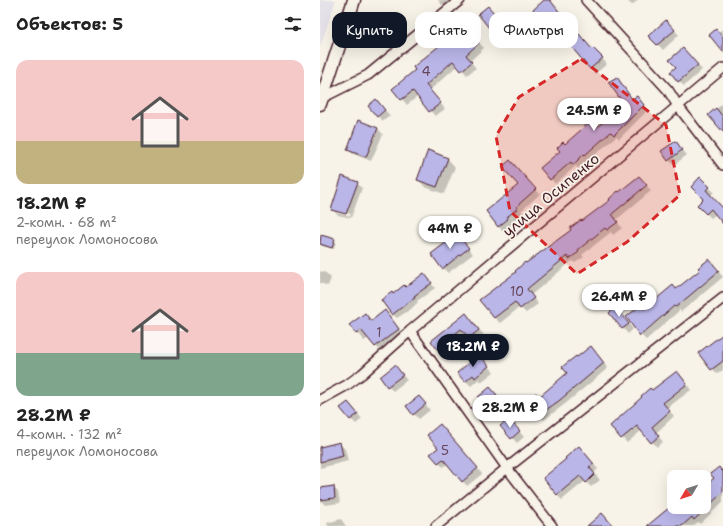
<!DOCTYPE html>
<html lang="ru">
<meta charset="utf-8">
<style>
:root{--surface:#fff;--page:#f2f2f2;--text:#222;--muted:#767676;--accent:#111827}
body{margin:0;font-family:"Shantell Sans",sans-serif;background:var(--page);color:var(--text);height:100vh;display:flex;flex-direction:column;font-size:15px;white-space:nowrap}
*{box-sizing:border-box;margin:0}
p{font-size:13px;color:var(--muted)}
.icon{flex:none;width:22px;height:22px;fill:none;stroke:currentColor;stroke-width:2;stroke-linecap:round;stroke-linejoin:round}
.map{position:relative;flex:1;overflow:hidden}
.side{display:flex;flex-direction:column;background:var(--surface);width:320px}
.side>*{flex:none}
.banner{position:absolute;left:12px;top:12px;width:331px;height:36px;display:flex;gap:8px}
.needle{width:26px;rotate:231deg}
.tools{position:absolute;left:347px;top:470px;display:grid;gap:8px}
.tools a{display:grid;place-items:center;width:44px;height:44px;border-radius:8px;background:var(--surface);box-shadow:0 4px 16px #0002;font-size:20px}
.price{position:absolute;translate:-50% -34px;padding:0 9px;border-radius:14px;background:#fff;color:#222;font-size:13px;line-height:26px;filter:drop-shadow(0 1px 2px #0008)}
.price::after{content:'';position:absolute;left:50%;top:24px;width:12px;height:9px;margin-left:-6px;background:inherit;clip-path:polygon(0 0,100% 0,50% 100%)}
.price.on{background:var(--accent);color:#fff}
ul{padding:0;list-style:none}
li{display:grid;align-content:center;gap:8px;height:212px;padding:0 16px}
li span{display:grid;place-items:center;height:124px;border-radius:12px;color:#555}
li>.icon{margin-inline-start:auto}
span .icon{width:72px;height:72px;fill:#fffc;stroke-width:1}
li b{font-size:17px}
h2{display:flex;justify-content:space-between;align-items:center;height:48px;padding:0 16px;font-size:17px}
.pill{padding:0 14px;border-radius:12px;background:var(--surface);box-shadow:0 4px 16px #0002;font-size:14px;line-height:36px}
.pill.on{background:var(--accent);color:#fff}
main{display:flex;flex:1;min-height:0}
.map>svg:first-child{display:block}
.built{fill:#e5e1e8}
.shadow{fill:#0003;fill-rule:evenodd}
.building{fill:#bab6e8;stroke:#4a1f2b}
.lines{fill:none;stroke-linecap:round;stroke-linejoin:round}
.minor-casing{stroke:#4a1f2b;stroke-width:12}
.secondary-casing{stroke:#4a1f2b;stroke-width:15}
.minor{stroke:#f7f3e8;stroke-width:9}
.secondary{stroke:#f7f3e8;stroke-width:12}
.marked{fill:#d62828;fill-opacity:0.2;stroke:#d62828;stroke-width:3;stroke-dasharray:8 5;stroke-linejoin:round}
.labels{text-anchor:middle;stroke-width:3.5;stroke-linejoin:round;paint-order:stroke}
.number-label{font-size:13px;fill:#66455a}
.street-label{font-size:15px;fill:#4a1f2b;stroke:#f7f3e8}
</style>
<main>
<section class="side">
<h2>Объектов: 5<svg class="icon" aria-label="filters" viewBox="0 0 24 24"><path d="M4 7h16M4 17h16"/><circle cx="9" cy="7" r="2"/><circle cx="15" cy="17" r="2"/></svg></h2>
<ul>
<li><span style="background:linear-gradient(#f6c9c9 65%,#c2b280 0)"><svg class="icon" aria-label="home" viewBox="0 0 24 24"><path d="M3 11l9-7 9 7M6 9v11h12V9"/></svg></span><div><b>18.2M ₽</b><p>2-комн. · 68 m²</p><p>переулок Ломоносова</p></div></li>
<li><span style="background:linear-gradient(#f6c9c9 65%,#7fa58c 0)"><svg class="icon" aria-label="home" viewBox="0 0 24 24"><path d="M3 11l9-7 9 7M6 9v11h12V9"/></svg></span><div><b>28.2M ₽</b><p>4-комн. · 132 m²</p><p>переулок Ломоносова</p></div></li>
</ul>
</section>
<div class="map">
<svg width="403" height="526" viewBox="0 0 403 526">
<rect width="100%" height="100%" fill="#f7f3e8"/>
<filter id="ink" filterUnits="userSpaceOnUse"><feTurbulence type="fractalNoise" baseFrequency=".025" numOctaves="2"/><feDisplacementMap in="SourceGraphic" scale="8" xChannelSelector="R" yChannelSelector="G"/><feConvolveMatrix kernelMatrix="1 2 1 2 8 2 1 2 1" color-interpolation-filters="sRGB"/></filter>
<g filter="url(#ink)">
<path class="built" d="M0 0H16L0 47Z"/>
<path class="shadow" d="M118 0H133L124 7Z
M226 0H228L232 4 249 25 237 34 226 21 224 23 213 12Z
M306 0H318L312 5Z
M173 12 183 25 174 32 169 27Z
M67 20 80 23 85 28 82 40 70 37 65 32Z
M143 26 164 48 150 61 156 68 147 75 138 65 110 90 125 109 115 116 98 96 87 105 74 89Z
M351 26 359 35 343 50 330 36Z
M403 29V50L398 32Z
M250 43 272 50 278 54 287 64 275 74Z
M363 49 382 70 364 86 359 81Z
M297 78 313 100 321 102 328 110 299 139 297 136 270 159 269 158 258 169 256 166 235 184 231 179 245 145 277 128 296 112 302 100Z
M403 103V130L390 115Z
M61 105 70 116 63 121 49 106Z
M58 129 63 134 51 161 33 154 28 149Z
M355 142 367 155 354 165 349 160Z
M109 152 128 159 135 167 124 194 105 187 98 179Z
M195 166 220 194 201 211 203 213 191 223 192 224 183 231 178 226 200 185Z
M380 179 394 192 391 195 403 209V223L396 214 391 218 386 213Z
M324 182 331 191 296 220 302 228 293 235 291 232 262 255 264 257 255 263 252 261 211 295 218 304 206 313 200 307 180 323 175 318 161 301 299 193Z
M37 183 42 188 31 218 18 215 13 210ZM17 211 31 214 30 216 17 213Z
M2 236 14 240 16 242 14 249 2 246 0 244Z
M139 237 153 254 128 273 123 268 129 241Z
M394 266 403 277 361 312 360 310 326 340 321 335 325 310Z
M0 271 6 273 11 278 8 286 0 283Z
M104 274 115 288 97 301 98 302 91 309 77 318 72 314 73 295Z
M65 312 86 337 63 354 49 338 44 341 31 325 45 314 52 321Z
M290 313 301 314 313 329 308 334Z
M146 314 164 335 154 343 147 334 123 353 118 348Z
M403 335V370L397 374 380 353Z
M275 352 288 368 245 404 224 420 219 415 248 374 257 358Z
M164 361 174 372 161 382 159 379 151 386 146 381Z
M75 367 87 380 73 391 68 386Z
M362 377 371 390 347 408 354 416 336 433 343 442 337 447 322 430 307 443 292 426 332 392Z
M175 393 181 401 171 410 166 405Z
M104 403 110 410 99 419 94 414Z
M33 408 42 419 36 424 31 419Z
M194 425 204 437 197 443 182 426Z
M132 438 162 474 147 486 128 464 123 467 118 462 119 448Z
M20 444 25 449 28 461 0 468V453Z
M264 453 278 469 274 473 280 480 271 487 265 481 242 500 237 495Z
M403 473V502L380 524 378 522 373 526H329L360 507H384V488Z
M13 487 18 492 20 503 5 505 0 500V489Z
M21 519 26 526H8L7 523Z"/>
<path class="building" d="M224 0H230L245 19 231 30 221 17 218 19 212 11Z
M168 6 179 19 169 28 158 14Z
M66 19 80 22 77 35 63 32Z
M346 20 355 30 337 45 328 36Z
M143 25 159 43 146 55 152 62 141 71 133 61 106 85 121 103 109 112 93 91 81 100 72 89 95 70 93 67 135 33Z
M396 29 403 37V52L389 35Z
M259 34 272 49 273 48 283 58 270 69 248 43Z
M363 48 378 65 358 82 350 72 356 67 349 60Z
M297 77 312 99 317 96 324 105 294 135 291 132 265 155 264 154 253 165 251 162 230 180 220 168 240 151 237 148 243 142 245 144 271 121 277 127 295 112 292 109 301 100 288 82Z
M56 99 65 110 57 117 48 106Z
M396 108 403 117V132L388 115Z
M38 120 58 128 46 157 27 150Z
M356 141 362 150 348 161 341 151Z
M108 150 128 158 117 187 97 180Z
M190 160 216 189 197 206 198 208 187 217 188 219 178 227 166 211 198 185 182 167Z
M22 176 38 182 26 214 11 210Z
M319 176 327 185 292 214 298 222 287 230 285 228 258 250 259 252 249 259 247 256 207 289 214 298 200 309 195 302 174 318 159 300 196 272 195 271 205 262 206 263 251 230 250 228 261 220 262 221 290 200 289 199 298 191 299 192Z
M380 177 390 187 386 190 403 208V224L391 209 386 214 377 205 383 199 371 187Z
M134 231 149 248 122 269 111 254 128 241 126 238Z
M1 235 15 239 12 248 0 244Z
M389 259 399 271 356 307 354 306 320 336 306 317 321 305 324 309 353 285 356 289 380 270 378 268Z
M104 273 112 283 94 296 95 298 86 304 72 315 61 300 72 292 73 294 84 285 86 287Z
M296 307 309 324 302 329 289 313Z
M65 310 79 329 55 347 41 330 36 334 29 325 45 313 51 321Z
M146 313 159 330 149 338 141 329 117 349 111 341Z
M403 334V361L391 370 378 353Z
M271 346 284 363 240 400 219 415 207 400 216 393 219 397 247 373 242 367 256 356 257 357Z
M159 354 169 366 155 378 153 375 145 382 137 373Z
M75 365 83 375 67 387 60 377Z
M357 371 367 384 343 403 350 411 332 427 339 436 331 443 317 426 301 439 290 426 322 397 321 396 330 388 332 390Z
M170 387 177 395 165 406 158 397Z
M99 396 106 404 93 415 86 406Z
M28 402 38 414 30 420 20 408Z
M189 419 200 431 191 439 180 426Z
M120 424 158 468 142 482 123 459 118 463 110 454 118 448 107 435Z
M20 442 23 456 0 462V447Z
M259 446 274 464 269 467 275 474 266 483 260 476 237 495 223 478 246 459 245 458Z
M399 467 402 471 403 470V492L374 520 372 517 362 526H327L350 507H384V487L394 478 390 474Z
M14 486 15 498 0 500V488Z
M282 513 293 526H267Z"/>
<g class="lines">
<defs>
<path id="minor" d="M266 0 348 90 358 106 403 165
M2 98 48 75 140 0
M90 331 187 468 232 526
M0 400 27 385 42 374 90 331 403 68
M116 526 187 468 403 298"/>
<path id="secondary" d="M0 104 34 0"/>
</defs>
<use href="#minor" class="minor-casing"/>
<use href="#secondary" class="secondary-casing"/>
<use href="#minor" class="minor"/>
<use href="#secondary" class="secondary"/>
</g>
</g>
<path class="marked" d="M261 59 346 125 360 195 307 242 257 274 190 211 176 136 199 97Z"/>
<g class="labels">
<g class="number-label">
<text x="106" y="76">4</text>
<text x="197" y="296">10</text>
<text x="59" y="337">1</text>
<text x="125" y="455">5</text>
</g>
<g class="street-label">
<text transform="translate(231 195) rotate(-40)" y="5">улица Осипенко</text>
</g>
</g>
</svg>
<div class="tools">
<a><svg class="needle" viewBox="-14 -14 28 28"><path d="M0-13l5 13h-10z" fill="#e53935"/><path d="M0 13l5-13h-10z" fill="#767676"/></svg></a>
</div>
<b class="price" style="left:274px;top:132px">24.5M ₽</b>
<b class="price" style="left:130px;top:250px">44M ₽</b>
<b class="price" style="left:299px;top:318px">26.4M ₽</b>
<b class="price on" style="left:153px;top:368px">18.2M ₽</b>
<b class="price" style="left:190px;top:429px">28.2M ₽</b>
<div class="banner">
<a class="pill on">Купить</a>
<a class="pill">Снять</a>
<a class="pill">Фильтры</a>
</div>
</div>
</main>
